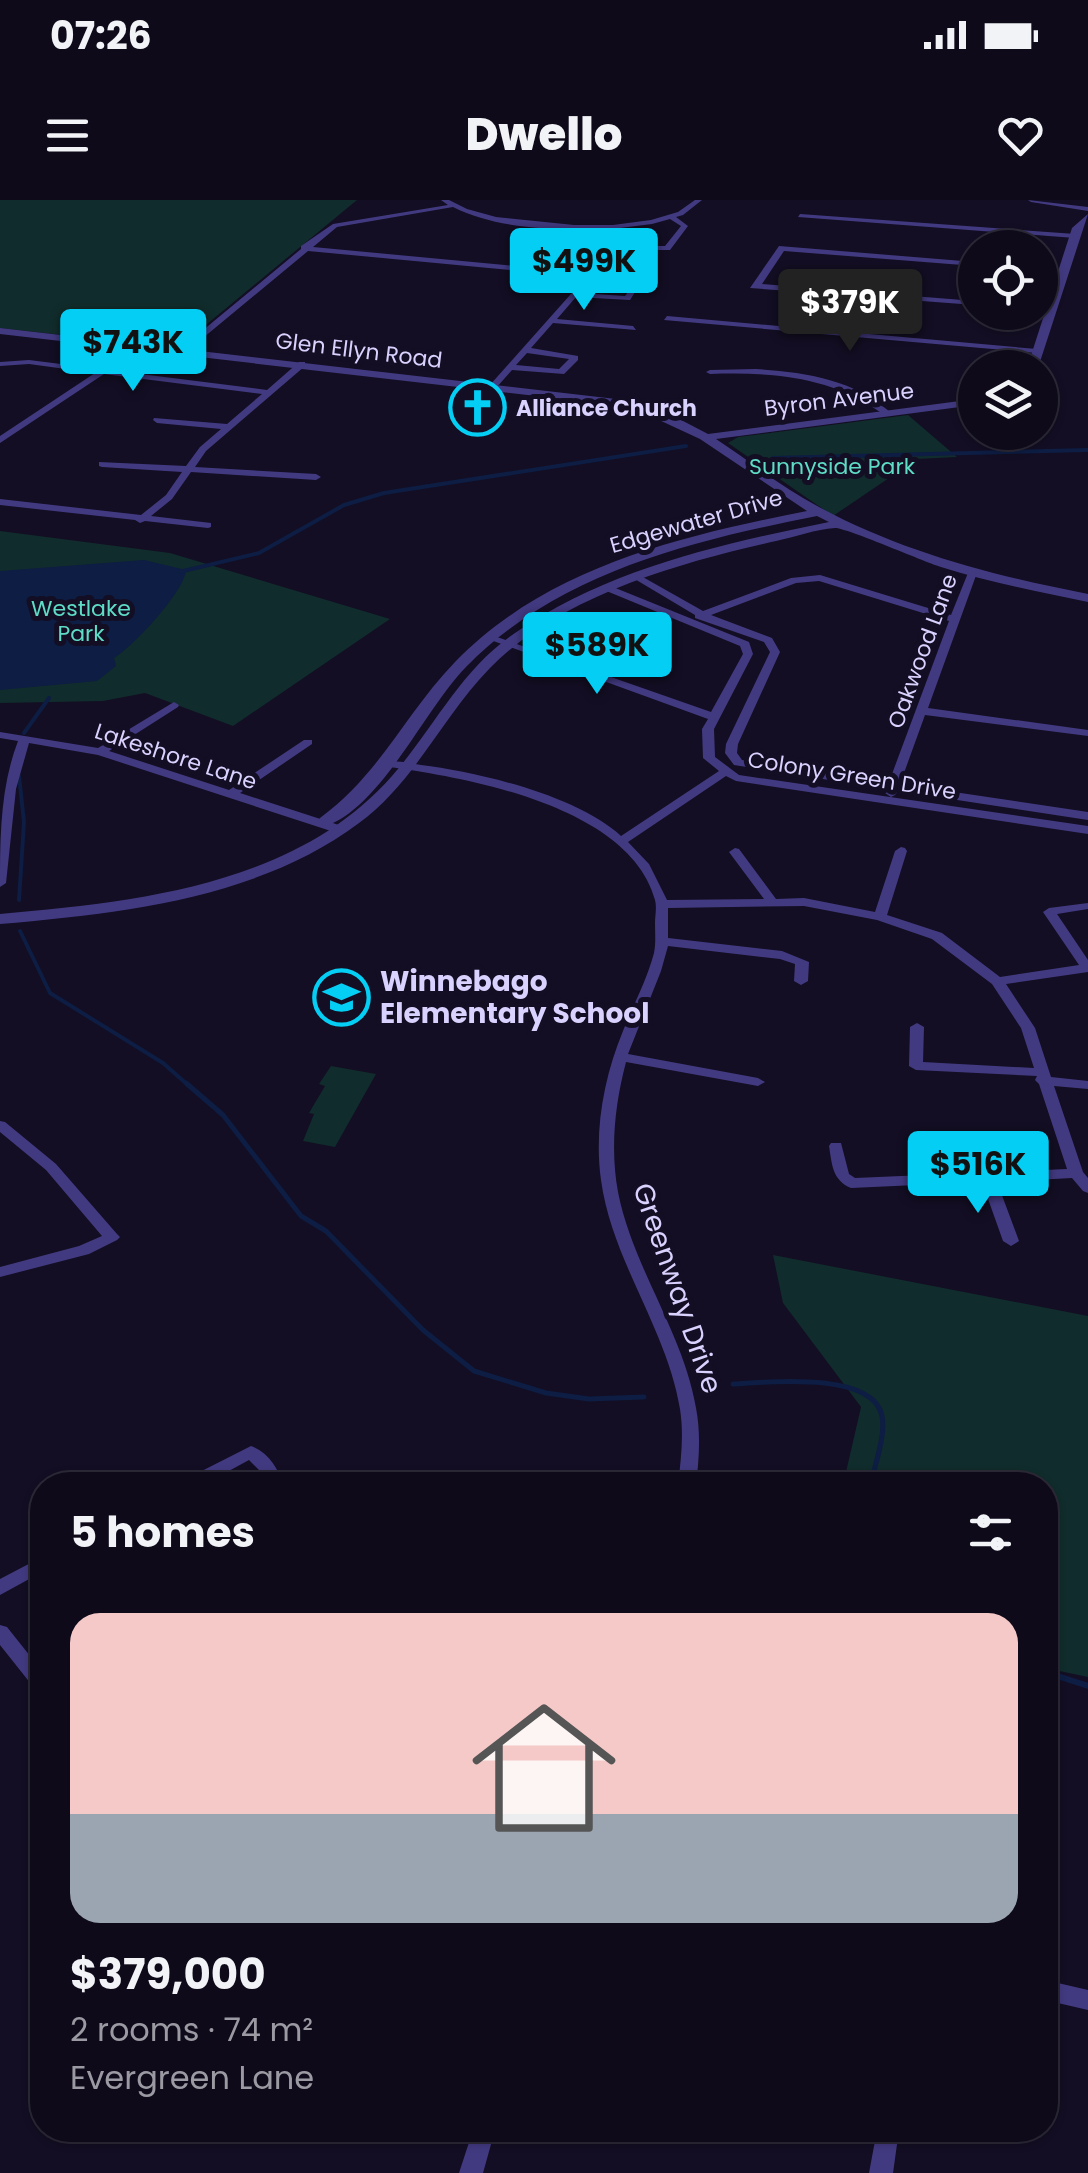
<!DOCTYPE html>
<meta charset="utf-8">
<style>
:root{--surface:#0e0a1a;--page:#171323;--text:#f1f3f6;--muted:#9b9aa2;--line:#2e2b39;--accent:#05cef5}
body{margin:0;font-family:Poppins,sans-serif;background:var(--page);color:var(--text);height:100vh;display:flex;flex-direction:column;font-size:38px;white-space:nowrap}
*{box-sizing:border-box;margin:0}
p{font-size:32px;color:var(--muted)}
.icon{flex:none;width:55px;height:55px;fill:none;stroke:currentColor;stroke-width:2;stroke-linecap:round;stroke-linejoin:round}
.map{position:relative;flex:1;overflow:hidden}
.side{position:absolute;left:30px;top:1272px;width:1028px;height:670px;display:flex;flex-direction:column;background:var(--surface);border-radius:40px;box-shadow:0 2px 8px #0004,0 0 0 2px var(--line)}
.side>*{flex:none}
.buttons{position:absolute;left:958px;top:30px;display:grid;gap:20px}
.buttons a{display:grid;place-items:center;width:100px;height:100px;border-radius:50%;background:var(--surface);box-shadow:0 2px 8px #0004,0 0 0 2px var(--line);font-size:50px}
.price{position:absolute;translate:-50% -85px;padding:0 22px;border-radius:10px;background:var(--accent);color:#111;font-size:32px;line-height:65px;filter:drop-shadow(0 2px 5px #0008)}
.price::after{content:'';position:absolute;left:50%;top:60px;width:30px;height:22px;margin-left:-15px;background:inherit;clip-path:polygon(0 0,100% 0,50% 100%)}
.price.current{background:#222;color:#fff}
ul{padding:0;list-style:none}
li{display:grid;align-content:center;gap:20px;height:530px;padding:0 40px}
li+li{border-top:2px solid var(--line)}
li span{display:grid;place-items:center;height:310px;border-radius:30px;color:#555}
li>.icon{margin-inline-start:auto}
span .icon{width:180px;height:180px;fill:#fffc;stroke-width:1}
li b{font-size:42px}
h2{display:flex;justify-content:space-between;align-items:center;height:120px;padding:0 40px;font-size:42px}
.status{display:flex;justify-content:space-between;align-items:center;height:70px;padding:0 50px;background:var(--surface);direction:ltr}
.status svg{height:28px;fill:currentColor}
header{display:flex;justify-content:space-between;align-items:center;height:130px;padding:0 40px;background:var(--surface);font-size:45px;font-weight:800}
.map>svg:first-child{display:block}
.green{fill:#112c2c}
.water{fill:#0d1d43}
.lines{fill:none;stroke-linecap:round;stroke-linejoin:round}
.stream-far2{stroke:#0d1d43;stroke-width:4}
.stream-far1{stroke:#0d1d43;stroke-width:5}
.stream{stroke:#0d1d43;stroke-width:6}
.minor{fill:#423a81;fill-rule:evenodd}
.tertiary{fill:#423a81;fill-rule:evenodd}
.labels{text-anchor:middle;stroke-width:10;stroke-linejoin:round;paint-order:stroke}
.far-street-label{font-size:22px;fill:#d9d1fe;stroke:#130e23}
.far-poi-label{font-size:22px;font-weight:bold;fill:#d9d1fe;stroke:#130e23;text-anchor:start}
.far-park-label{font-size:22px;fill:#5edcc5;stroke:#130e23}
.poi-label{font-size:28px;font-weight:bold;fill:#d9d1fe;stroke:#130e23;text-anchor:start}
.street-label{font-size:28px;fill:#d9d1fe;stroke:#130e23}
</style>
<div class="status"><b>07:26</b><svg viewBox="0 0 49 12"><path d="M0 12V9h3v3zM5 12V6h3v6zM10 12V3h3v9zM15 12V0h3v12zM26 1h20v11H26zM47 4h2v5h-2z"/></svg></div>
<header><svg class="icon" aria-label="menu" viewBox="0 0 24 24"><path d="M4 6h16M4 12h16M4 18h16"/></svg>Dwello<svg class="icon" aria-label="heart" viewBox="0 0 24 24"><path d="M12 20l-8-8c-3-5 5-10 8-4 3-6 11-1 8 4z"/></svg></header>
<div class="map">
<svg width="1088" height="1973" viewBox="0 0 1088 1973">
<rect width="100%" height="100%" fill="#130e23"/>
<path class="green" d="M0 0H357L178 148 0 128Z
M908 215 957 257 917 259 833 316 728 243 738 237Z
M0 331 170 353 390 419 233 526 145 493 103 501 0 503Z
M331 866 376 874 335 947 303 941 314 914 309 913 325 886 319 884Z
M773 1055 1088 1116V1477L1045 1468V1285H843L861 1207 783 1103Z"/>
<path class="water" d="M144 360 186 370C185 391 133 447 114 458L116 466 97 481 0 490V371Z"/>
<g class="lines">
<path class="stream-far2" d="M773 258 1088 250
M179 372 259 353 344 305 384 293 686 246
M24 533 49 498
M19 576 24 622 19 700
M20 731 50 793 163 863 189 886"/>
<path class="stream-far1" d="M186 883 223 915 301 1016 326 1031 423 1130 474 1171 546 1193 589 1199 644 1197
M733 1184C767 1182 873 1171 882 1216 886 1237 874 1265 871 1285"/>
<path class="stream" d="M1045 1472 1088 1486"/>
<path class="minor" d="M441 0H449L467 9 496 17 574 25H613L651 20 678 12 695 0H702L683 15 676 17 688 26 670 50H618L597 74 644 78 630 100 576 97 557 119 633 126 636 130 553 123 531 148 578 156V160L564 174 512 170 496 188 489 186 586 77 308 51 186 152 179 150 301 49V46L333 24 448 5ZM453 7C501 31 562 30 614 29 620 47 601 60 590 73L313 47 337 27ZM670 19 681 26 665 46H620L623 37 620 28 652 24ZM594 78 636 82 625 96 580 93ZM527 153 569 159 559 169 516 165Z
M1028 0 1088 7V11L1031 2Z
M800 14 1075 34 1078 36 1075 38 798 17Z
M779 46 975 62V66L784 51 762 84 975 101V105L750 88Z
M1040 67 1067 71 1063 73 1040 71Z
M667 116 1037 149 1041 151 1037 153 664 120Z
M29 160 267 190 299 162H305V166L206 251 195 267 316 274 321 277 316 280 191 272 172 299 151 316 211 323V327L208 328 145 321 140 323 135 320 0 305V299L141 315 166 295 182 272 102 267 99 266V262L186 266 200 247 221 229 157 223 153 220 154 218 227 224 262 194 104 174 0 243V236L95 173 29 164 0 166V162Z
M756 169C804 172 853 179 890 212L883 214C831 176 772 172 710 174L706 172 710 170Z
M970 368 978 370 928 508 1088 530V536L925 515 900 584 1088 612V620L898 591 895 595 891 597 885 593 887 589 734 565 725 553 726 544 770 452 764 442 695 418V415L633 378 641 376 703 411 791 378 820 375 951 415ZM819 381 949 421 889 582 742 560 737 553 738 544 780 452 772 438 711 415 796 383Z
M608 385 749 442 753 454 714 529 715 557 739 575 1088 626V634L736 581 726 576 628 642 649 664 667 700 764 699 729 652 735 648 739 649 776 699 804 698 875 712 895 651 901 647 905 648 907 651 887 715 942 733 1000 777 1079 765 1043 712 1049 708 1088 703V709L1057 714 1088 760V772L1006 784 1035 828 1051 877 1088 881V889L1054 886 1083 972 1088 978V993L1083 991 1072 978 997 982 1019 1041 1011 1046 1003 1041 982 982 851 988C832 980 832 964 829 946L831 943H841L849 974 855 978 1067 969 1039 884 1035 880 1037 876 916 870 909 866 910 827 917 823 924 827 923 862 1034 868 1021 828 992 784 932 739 877 720 804 706 668 708V738L782 751 809 762 808 781 801 785 794 781 795 764 780 759 668 746 661 771 628 854 758 878 765 882 758 886 626 862C615 904 610 948 618 992 633 1068 683 1132 696 1208 701 1234 699 1259 696 1285H678C681 1259 684 1235 680 1209 667 1129 612 1061 601 980 594 930 604 877 623 831 633 805 647 780 654 753 656 743 655 733 655 723 655 716 657 707 655 700 630 607 470 578 389 567L383 564C394 559 409 563 421 565 479 572 578 596 621 636L719 571 703 558 702 529 708 519 485 438 494 436 711 512 743 454 740 446 604 390V386Z
M174 502 179 505 178 507 109 551 229 590 304 540H312V544L240 593 342 626V632H334L98 555 29 543 16 589 6 683 0 687C0 638 0 588 18 541L0 538V532L98 548Z
M0 921 5 922 56 964 117 1034 120 1037 117 1040 89 1054 0 1077V1067L79 1046 102 1036 46 970 0 932Z
M251 1246C269 1253 278 1268 283 1285H265L262 1273 249 1260 203 1285H179L182 1281Z
M42 1357V1372L0 1395V1379Z
M0 1425 7 1427 42 1471V1491L35 1489 0 1445Z
M1045 1780 1088 1790V1810L1045 1800Z
M473 1930H495L483 1973H459Z
M877 1930H899L893 1973H869Z"/>
<path class="tertiary" d="M1088 14 1038 168H1027L1072 28Z
M0 128 633 201 662 210 708 234 975 199V205L716 239C751 262 783 288 819 307 902 352 995 376 1088 394V402C1039 392 989 382 941 367 922 361 847 328 835 328 816 329 795 337 776 341 681 362 560 396 490 468 442 517 415 582 359 623 257 699 123 713 0 724V714C136 702 295 686 392 576 434 528 461 469 515 433 607 369 721 344 829 322L817 316C691 341 559 372 466 467 424 510 382 606 326 626L318 621 320 618C380 574 405 514 455 462 547 367 681 336 807 311L700 239 631 207 0 134Z"/>
</g>
<defs>
<symbol id="church-ring" viewBox="-11 -11 22 22"><circle r="9.5" fill="#130e23" stroke="#05cef5" stroke-width="1.5"/><path d="M-1.2-6h2.4v3.5h3.3v2.4h-3.3V6h-2.4V-.1h-3.3v-2.4h3.3Z" fill="#05cef5"/></symbol>
<symbol id="school-ring" viewBox="-11 -11 22 22"><circle r="9.5" fill="#130e23" stroke="#05cef5" stroke-width="1.5"/><path d="M0-5L7-2L0 1L-7-2ZM-4 1L0 2.5L4 1V4Q0 6-4 4Z" fill="#05cef5"/></symbol>
</defs>
<g fill-rule="evenodd">
<use href="#church-ring" x="446" y="176" width="63" height="63"/>
<use href="#school-ring" x="310" y="766" width="63" height="63"/>
</g>
<g class="labels">
<g class="far-street-label">
<text transform="translate(359 150) rotate(7)" y="8">Glen Ellyn Road</text>
<text transform="translate(839 199) rotate(-7)" y="8">Byron Avenue</text>
<text transform="translate(696 321) rotate(-16)" y="8">Edgewater Drive</text>
<text transform="translate(922 451) rotate(-70)" y="8">Oakwood Lane</text>
<text transform="translate(176 556) rotate(18)" y="8">Lakeshore Lane</text>
<text transform="translate(852 575) rotate(9)" y="8">Colony Green Drive</text>
</g>
<g class="far-poi-label">
<text x="516" y="216">Alliance Church</text>
</g>
<g class="far-park-label">
<text x="832" y="274">Sunnyside Park</text>
<text x="81" y="416">Westlake<tspan x="81" dy="25">Park</tspan></text>
</g>
<g class="poi-label">
<text x="380" y="791">Winnebago<tspan x="380" dy="32">Elementary School</tspan></text>
</g>
<g class="street-label">
<text transform="translate(678 1088) rotate(71)" y="10">Greenway Drive</text>
</g>
</g>
</svg>
<div class="buttons">
<a><svg class="icon" aria-label="locate" viewBox="0 0 24 24"><circle cx="12" cy="12" r="6"/><path d="M12 2v4M12 18v4M2 12h4M18 12h4"/></svg></a>
<a><svg class="icon" aria-label="layers" viewBox="0 0 24 24"><path d="M12 4l9 5-9 5-9-5zM3 14l9 5 9-5"/></svg></a>
</div>
<b class="price" style="left:584px;top:113px">$499K</b>
<b class="price current" style="left:850px;top:154px">$379K</b>
<b class="price" style="left:133px;top:194px">$743K</b>
<b class="price" style="left:597px;top:497px">$589K</b>
<b class="price" style="left:978px;top:1016px">$516K</b>
<section class="side">
<h2>5 homes<svg class="icon" aria-label="filters" viewBox="0 0 24 24"><path d="M4 7h16M4 17h16"/><circle cx="9" cy="7" r="2"/><circle cx="15" cy="17" r="2"/></svg></h2>
<ul>
<li><span style="background:linear-gradient(#f6c9c9 65%,#9aa5b1 0)"><svg class="icon" aria-label="home" viewBox="0 0 24 24"><path d="M3 11l9-7 9 7M6 9v11h12V9"/></svg></span><div><b>$379,000</b><p>2 rooms · 74 m²</p><p>Evergreen Lane</p></div></li>
</ul>
</section>
</div>
